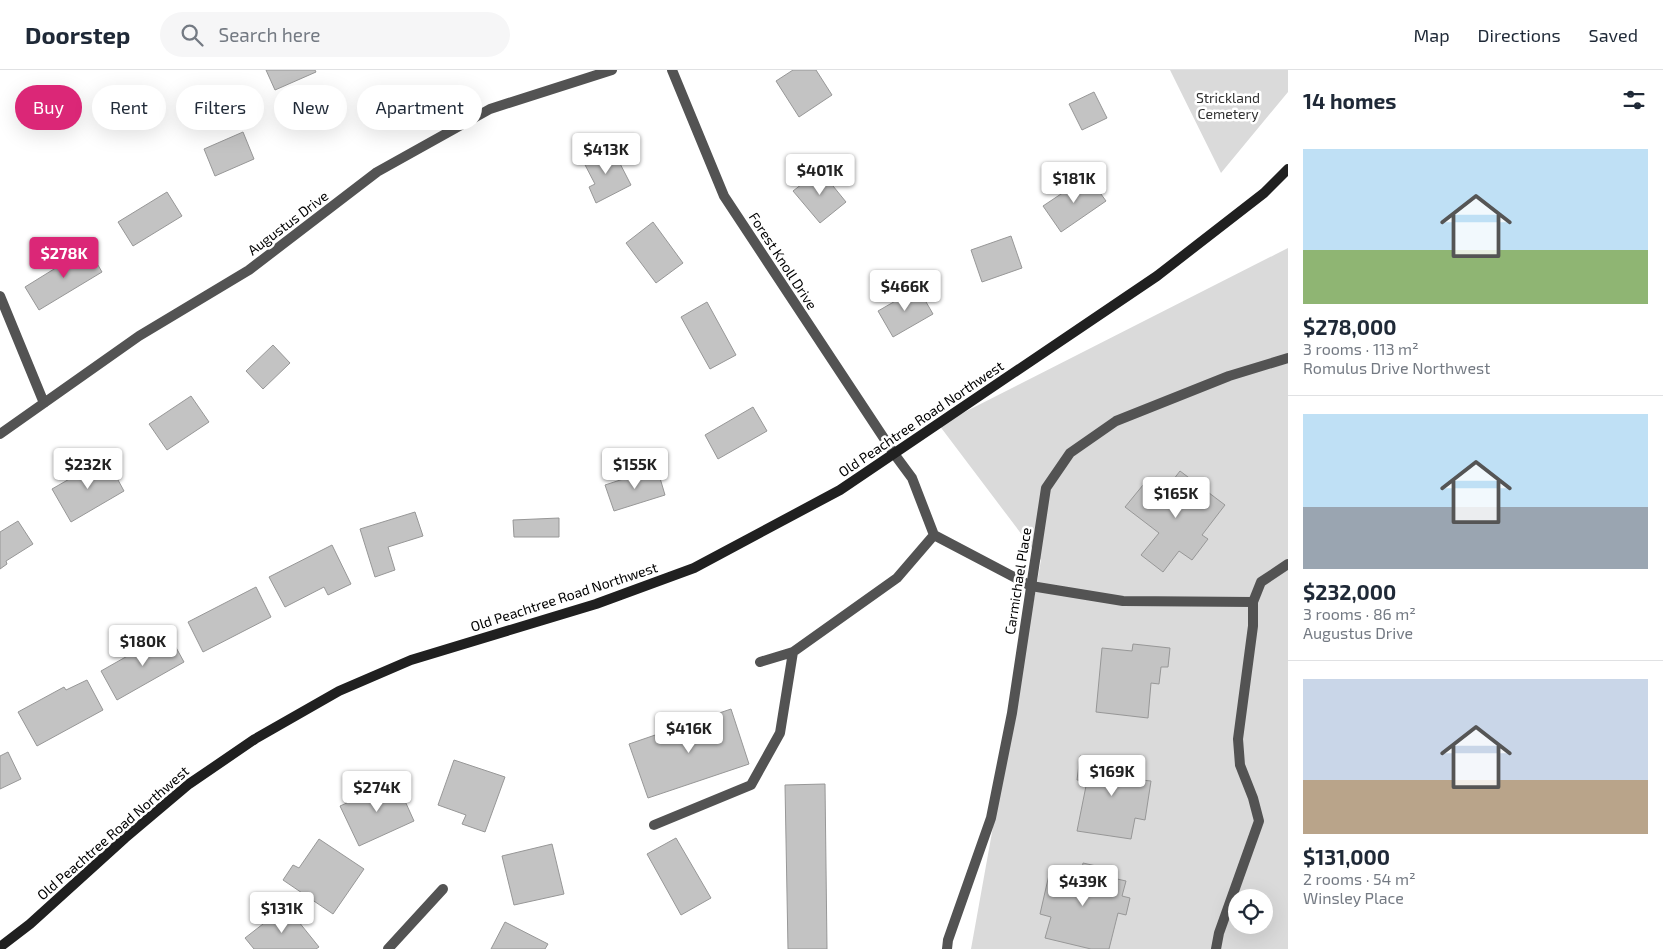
<!DOCTYPE html>
<meta charset="utf-8">
<style>
:root{--surface:#fff;--page:#f6f6f7;--text:#1f2937;--muted:#747a83;--line:#e0e1e3;--accent:#db2777}
body{margin:0;font-family:"Exo 2",sans-serif;background:var(--page);color:var(--text);height:100vh;display:flex;flex-direction:column;font-size:19px;white-space:nowrap}
*{box-sizing:border-box;margin:0}
p{font-size:16px;color:var(--muted)}
.icon{flex:none;width:28px;height:28px;fill:none;stroke:currentColor;stroke-width:2;stroke-linecap:round;stroke-linejoin:round}
.map{position:relative;flex:1;overflow:hidden}
.panel{display:flex;flex-direction:column;background:var(--surface);width:375px}
.panel>*{flex:none}
.hud{position:absolute;left:15px;top:15px;width:475px;height:45px;display:flex;gap:10px}
.controls{position:absolute;left:1228px;top:819px;display:grid;gap:10px}
.controls a{display:grid;place-items:center;width:45px;height:45px;border-radius:50%;background:var(--surface);box-shadow:0 5px 20px #0002;font-size:25px}
.price{position:absolute;translate:-50% -42px;padding:0 11px;border-radius:5px;background:#fff;color:#222;font-size:16px;line-height:32px;filter:drop-shadow(0 1px 2px #0008)}
.price::after{content:'';position:absolute;left:50%;top:30px;width:15px;height:11px;margin-left:-8px;background:inherit;clip-path:polygon(0 0,100% 0,50% 100%)}
.price.on{background:var(--accent);color:#fff}
ul{padding:0;list-style:none}
li{display:grid;align-content:center;gap:10px;height:265px;padding:0 15px}
li+li{border-top:1px solid var(--line)}
li span{display:grid;place-items:center;height:155px;border-radius:0px;color:#555}
li>.icon{margin-inline-start:auto}
span .icon{width:90px;height:90px;fill:#fffc;stroke-width:1}
li b{font-size:21px}
h2{display:flex;justify-content:space-between;align-items:center;height:60px;padding:0 15px;font-size:21px}
.chip{padding:0 18px;border-radius:22px;background:var(--surface);box-shadow:0 5px 20px #0002;font-size:18px;line-height:45px}
.chip.on{background:var(--accent);color:#fff}
header{display:flex;align-items:center;gap:30px;box-sizing:border-box;height:70px;padding:0 25px;background:var(--surface);border-bottom:1px solid var(--line)}
header strong{font-size:24px}
nav{display:flex;gap:28px;margin-inline-start:auto;font-size:18px}
.search{width:350px;height:45px;background:var(--page);display:flex;align-items:center;gap:12px;box-sizing:border-box;padding:0 18px;border-radius:28px;color:var(--muted);font-size:19px}
main{display:flex;flex:1;min-height:0}
.map>svg:first-child{display:block}
.green{fill:#dadada;fill-rule:evenodd}
.building{fill:#c3c3c3;stroke:#979797}
.lines{fill:none;stroke-linecap:round;stroke-linejoin:round}
.service{stroke:#535353;stroke-width:10}
.minor{stroke:#535353;stroke-width:10}
.secondary{stroke:#202020;stroke-width:10}
.labels{text-anchor:middle;stroke-width:5;stroke-linejoin:round;paint-order:stroke}
.park-label{font-size:14px;fill:#313131;stroke:#fff}
.street-label{font-size:14px;fill:#000;stroke:#fff}
</style>
<header>
<strong>Doorstep</strong>
<div class="search"><svg class="icon" aria-label="search" viewBox="0 0 24 24"><circle cx="10" cy="10" r="6"/><path d="M15 15l6 6"/></svg>Search here</div>
<nav><a>Map</a><a>Directions</a><a>Saved</a></nav>
</header>
<main>
<div class="map">
<svg width="1288" height="879" viewBox="0 0 1288 879">
<rect width="100%" height="100%" fill="#fff"/>
<path class="green" d="M1170 0H1288V22L1221 103Z
M1288 178V879H971L1041 490 939 355ZM1236 828H1264V855H1236Z"/>
<path class="building" d="M266 0H315L316 2 275 20Z
M793 0H816L832 25 799 47 776 11Z
M1094 22 1107 48 1082 60 1069 34Z
M243 62 254 89 215 106 204 79Z
M611 76 631 115 596 133 589 117 595 114 583 91Z
M820 100 846 132 820 153 793 121Z
M1088 106 1106 131 1061 162 1043 136Z
M167 122 182 146 133 176 118 152Z
M653 152 683 193 656 213 626 173Z
M1011 166 1022 198 982 212 971 180Z
M88 178 102 202 39 240 25 217Z
M918 218 933 244 893 267 878 241Z
M707 232 736 285 710 299 681 247Z
M273 275 290 293 263 319 246 301Z
M191 326 209 352 167 380 149 354Z
M753 337 767 361 718 389 705 365Z
M106 388 124 421 71 452 52 419Z
M657 398 665 425 614 441 605 415Z
M1180 401 1225 435 1202 465 1208 469 1192 490 1179 481 1163 502 1141 485 1159 463 1125 437 1143 415 1160 427Z
M415 442 423 466 388 477 395 500 375 507 360 459Z
M559 448V467H514L513 450Z
M18 451 33 474 6 491 7 494 0 499V462Z
M332 475 351 514 328 525 324 517 285 537 269 507Z
M256 517 271 547 203 582 188 552Z
M168 563 184 592 117 630 101 601Z
M1133 574 1170 578 1168 597H1161L1159 614 1151 613 1148 648 1096 642 1102 578 1132 581Z
M87 610 103 640 37 676 18 642 64 617 66 620Z
M731 639 749 694 648 728 629 674Z
M8 682 21 709 0 719V686Z
M1080 686 1143 695 1141 710 1151 711 1145 750 1135 748 1131 769 1077 761 1087 711 1077 710Z
M454 690 505 707 485 762 462 754 466 745 438 735Z
M396 711 414 751 359 776 340 736Z
M825 714 827 879H788L785 715Z
M676 768 711 828 681 845 647 784Z
M319 769 364 799 333 844 283 810 293 795 299 798Z
M552 774 564 824 514 835 502 786Z
M1083 793 1105 798 1104 806 1126 811 1122 826 1130 828 1126 845 1118 843 1109 879H1091L1045 868 1051 847 1040 844 1051 796 1081 804Z
M286 836 319 877 316 879H254L245 868Z
M505 852 548 874 545 879H491Z"/>
<g class="lines">
<path class="service" d="M895 385 912 408 934 465 1031 516 1123 531 1253 532
M760 592 793 582 897 508 934 465
M654 755 751 715 780 663 793 582
M1216 879 1219 863 1259 751 1253 728 1240 695 1238 669 1253 556V532L1261 512 1288 494"/>
<path class="minor" d="M672 0 724 126 895 385
M0 226 44 333
M0 364 139 266 249 200 377 102 490 39 612 0
M388 879 443 819
M947 879 948 870 991 748 1012 643 1046 418 1070 383 1116 351 1229 306 1288 288"/>
<path class="secondary" d="M0 877 30 854 125 768 189 714 255 669 339 621 411 590 596 534 694 498 840 420 1157 206 1264 123 1288 99"/>
</g>
<g class="labels">
<g class="park-label">
<text x="1228" y="33">Strickland<tspan x="1228" dy="16">Cemetery</tspan></text>
</g>
<g class="street-label">
<text transform="translate(288 153) rotate(-37)" y="5">Augustus Drive</text>
<text transform="translate(783 191) rotate(57)" y="5">Forest Knoll Drive</text>
<text transform="translate(921 349) rotate(-34)" y="5">Old Peachtree Road Northwest</text>
<text transform="translate(1018 511) rotate(-81)" y="5">Carmichael Place</text>
<text transform="translate(564 527) rotate(-18)" y="5">Old Peachtree Road Northwest</text>
<text transform="translate(113 763) rotate(-41)" y="5">Old Peachtree Road Northwest</text>
</g>
</g>
</svg>
<div class="controls">
<a><svg class="icon" aria-label="locate" viewBox="0 0 24 24"><circle cx="12" cy="12" r="6"/><path d="M12 2v4M12 18v4M2 12h4M18 12h4"/></svg></a>
</div>
<b class="price" style="left:606px;top:105px">$413K</b>
<b class="price" style="left:820px;top:126px">$401K</b>
<b class="price" style="left:1074px;top:134px">$181K</b>
<b class="price on" style="left:64px;top:209px">$278K</b>
<b class="price" style="left:905px;top:242px">$466K</b>
<b class="price" style="left:88px;top:420px">$232K</b>
<b class="price" style="left:635px;top:420px">$155K</b>
<b class="price" style="left:1176px;top:449px">$165K</b>
<b class="price" style="left:143px;top:597px">$180K</b>
<b class="price" style="left:689px;top:684px">$416K</b>
<b class="price" style="left:1112px;top:727px">$169K</b>
<b class="price" style="left:377px;top:743px">$274K</b>
<b class="price" style="left:1083px;top:837px">$439K</b>
<b class="price" style="left:282px;top:864px">$131K</b>
<div class="hud">
<a class="chip on">Buy</a>
<a class="chip">Rent</a>
<a class="chip">Filters</a>
<a class="chip">New</a>
<a class="chip">Apartment</a>
</div>
</div>
<section class="panel">
<h2>14 homes<svg class="icon" aria-label="filters" viewBox="0 0 24 24"><path d="M4 7h16M4 17h16"/><circle cx="9" cy="7" r="2"/><circle cx="15" cy="17" r="2"/></svg></h2>
<ul>
<li><span style="background:linear-gradient(#bfe0f5 65%,#8fb573 0)"><svg class="icon" aria-label="home" viewBox="0 0 24 24"><path d="M3 11l9-7 9 7M6 9v11h12V9"/></svg></span><div><b>$278,000</b><p>3 rooms · 113 m²</p><p>Romulus Drive Northwest</p></div></li>
<li><span style="background:linear-gradient(#bfe0f5 60%,#9aa5b1 0)"><svg class="icon" aria-label="home" viewBox="0 0 24 24"><path d="M3 11l9-7 9 7M6 9v11h12V9"/></svg></span><div><b>$232,000</b><p>3 rooms · 86 m²</p><p>Augustus Drive</p></div></li>
<li><span style="background:linear-gradient(#c9d6e8 65%,#b9a48a 0)"><svg class="icon" aria-label="home" viewBox="0 0 24 24"><path d="M3 11l9-7 9 7M6 9v11h12V9"/></svg></span><div><b>$131,000</b><p>2 rooms · 54 m²</p><p>Winsley Place</p></div></li>
</ul>
</section>
</main>
